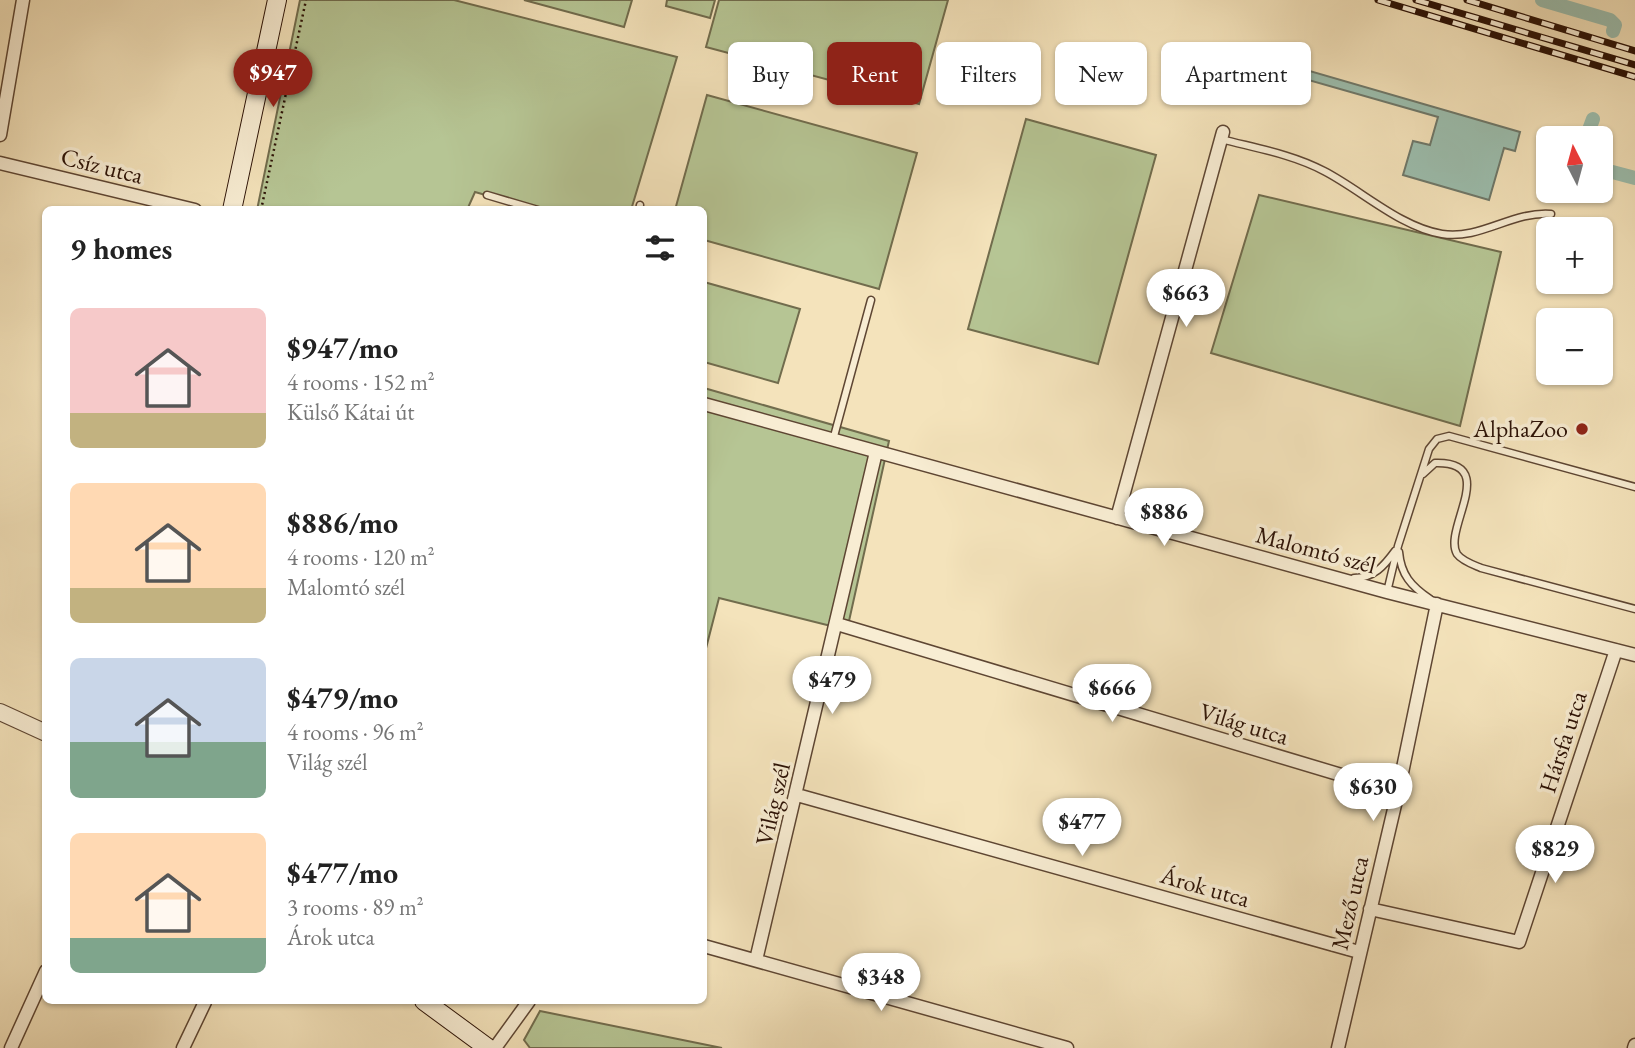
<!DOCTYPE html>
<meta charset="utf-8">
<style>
:root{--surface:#fff;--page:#f6f6f6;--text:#222;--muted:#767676;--accent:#8f2418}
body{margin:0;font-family:"EB Garamond",serif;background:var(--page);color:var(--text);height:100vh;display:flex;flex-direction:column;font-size:26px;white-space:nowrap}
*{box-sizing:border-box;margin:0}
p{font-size:23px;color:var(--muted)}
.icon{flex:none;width:38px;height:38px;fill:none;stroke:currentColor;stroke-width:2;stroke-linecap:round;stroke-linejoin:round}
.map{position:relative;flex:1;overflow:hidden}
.details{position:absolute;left:42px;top:206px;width:665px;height:798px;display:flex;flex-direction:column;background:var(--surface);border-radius:10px;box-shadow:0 2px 5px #0004}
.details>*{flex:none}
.guide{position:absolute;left:728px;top:42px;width:665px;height:63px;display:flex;gap:14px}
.needle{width:46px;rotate:354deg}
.fabs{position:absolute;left:1536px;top:126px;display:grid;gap:14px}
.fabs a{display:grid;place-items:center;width:77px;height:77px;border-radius:10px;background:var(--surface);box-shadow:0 2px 5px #0004;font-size:35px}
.price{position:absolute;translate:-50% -60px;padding:0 16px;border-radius:24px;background:#fff;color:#222;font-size:23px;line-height:46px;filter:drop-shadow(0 2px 4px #0008)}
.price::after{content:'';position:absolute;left:50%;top:42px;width:21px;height:16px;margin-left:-10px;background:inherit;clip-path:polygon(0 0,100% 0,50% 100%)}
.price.on{background:var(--accent);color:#fff}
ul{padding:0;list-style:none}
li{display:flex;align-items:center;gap:21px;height:175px;padding:0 28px}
li span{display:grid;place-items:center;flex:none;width:196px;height:140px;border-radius:10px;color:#555}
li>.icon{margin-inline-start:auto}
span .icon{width:84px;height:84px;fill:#fffc;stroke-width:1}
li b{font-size:30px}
h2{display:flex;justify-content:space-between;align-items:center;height:84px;padding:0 28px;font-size:30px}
.pill{padding:0 24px;border-radius:10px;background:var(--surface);box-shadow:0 2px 5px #0004;font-size:24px;line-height:63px}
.pill.on{background:var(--accent);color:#fff}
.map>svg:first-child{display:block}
.green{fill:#b6c594;stroke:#716c4d;stroke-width:2}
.water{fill:#9cbeae;stroke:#6f796b;stroke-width:2}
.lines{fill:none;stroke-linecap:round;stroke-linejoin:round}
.canal{stroke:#9cbeae;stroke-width:14}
.service-casing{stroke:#5e4633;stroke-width:9}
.minor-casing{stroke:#5e4633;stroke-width:15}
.tertiary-casing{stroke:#5e4633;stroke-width:18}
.secondary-casing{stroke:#2c1206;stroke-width:20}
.path{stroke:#2c1206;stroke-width:2.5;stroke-dasharray:2 3.5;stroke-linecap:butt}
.service{stroke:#f8edd3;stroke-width:6}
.minor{stroke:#f8edd3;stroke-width:12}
.tertiary{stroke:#f8edd3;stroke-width:16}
.secondary{stroke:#f8edd3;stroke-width:18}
.rail-casing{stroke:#2c1206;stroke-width:7}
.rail{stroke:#f8edd3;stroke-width:4.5;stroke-dasharray:13;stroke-linecap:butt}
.poi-dot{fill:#8f2418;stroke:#f8edd3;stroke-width:2.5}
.labels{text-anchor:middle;stroke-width:7;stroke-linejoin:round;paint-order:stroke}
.street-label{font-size:24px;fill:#2c1206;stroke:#f8edd3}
.poi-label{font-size:24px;fill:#2c1206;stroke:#f8edd3;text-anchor:end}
</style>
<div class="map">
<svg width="1635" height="1048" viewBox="0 0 1635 1048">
<rect width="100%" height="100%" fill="#f4e3bb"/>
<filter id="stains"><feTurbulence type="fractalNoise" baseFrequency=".00286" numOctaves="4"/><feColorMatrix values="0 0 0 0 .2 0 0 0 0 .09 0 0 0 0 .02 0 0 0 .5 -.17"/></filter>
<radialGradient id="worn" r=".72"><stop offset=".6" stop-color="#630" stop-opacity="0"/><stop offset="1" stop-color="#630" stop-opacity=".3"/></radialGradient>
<path class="green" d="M300 0H454L677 57 631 210H538L475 192 467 210H257Z
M524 0H632L624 27Z
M667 0H715L710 18 666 6Z
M719 0H948L919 104 706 47Z
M707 95 917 153 879 289 704 240V210H675Z
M1026 119 1156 155 1098 364 968 329Z
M1259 195 1501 252 1460 426 1211 353Z
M704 282 800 309 778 383 704 362Z
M704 388 889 441 847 630 719 598 704 656Z
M540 1011 722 1048H530L524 1040Z"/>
<path class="water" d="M1251 54 1520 132 1515 151 1504 148 1489 200 1403 175 1413 141 1430 145 1438 117 1249 63Z"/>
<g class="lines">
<path class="canal" d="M1542 0 1610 20 1615 25 1613 31
M1586 138 1593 119
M1601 169 1635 178"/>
<defs>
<path id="service" d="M1221 139C1255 148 1292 154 1324 171 1361 190 1400 227 1442 234 1481 240 1512 211 1551 214
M487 195 538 210
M639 210 640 205
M833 440 871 300
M1423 474 1435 463C1501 461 1442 529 1457 554 1462 561 1474 565 1481 568L1635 609
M1399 552C1401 575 1411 586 1430 599
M1354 578C1374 578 1384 566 1395 551
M1387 592 1398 546 1429 449 1437 439 1449 436 1635 487"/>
<path id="minor" d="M0 135 23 0
M0 163 195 210
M704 404 1387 592 1635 655
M1117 518 1223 132
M837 624 1398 792
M797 795 1359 952
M1370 909 1519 942 1616 650
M704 946 1067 1048
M756 960 876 452
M11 1048 46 971
M183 1048 205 1002
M495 1048 529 1001
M1338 1048 1398 792 1437 604
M1634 1048 1635 1045"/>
<path id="tertiary" d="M0 712 46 733"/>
<path id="secondary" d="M232 210 277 0
M424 1001 488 1048"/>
</defs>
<use href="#service" class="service-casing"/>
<use href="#minor" class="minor-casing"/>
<use href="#tertiary" class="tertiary-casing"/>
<use href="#secondary" class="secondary-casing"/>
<path class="path" d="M261 210 306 0"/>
<use href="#service" class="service"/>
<use href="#minor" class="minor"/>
<use href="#tertiary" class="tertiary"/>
<use href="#secondary" class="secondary"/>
<defs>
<path id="rail" d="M1378 0 1635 77
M1416 0 1635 65
M1467 0 1635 51"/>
</defs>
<use href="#rail" class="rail-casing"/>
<use href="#rail" class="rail"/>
</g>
<circle class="poi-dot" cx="1582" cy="429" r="7"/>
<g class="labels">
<g class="street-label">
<text transform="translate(102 166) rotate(14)" y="8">Csíz utca</text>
<text transform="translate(1316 550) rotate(15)" y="8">Malomtó szél</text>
<text transform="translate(1244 724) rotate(17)" y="8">Világ utca</text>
<text transform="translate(1563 742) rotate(-72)" y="8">Hársfa utca</text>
<text transform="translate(773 804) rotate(-77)" y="8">Világ szél</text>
<text transform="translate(1205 887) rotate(16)" y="8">Árok utca</text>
<text transform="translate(1350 903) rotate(-77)" y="8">Mező utca</text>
</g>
<g class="poi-label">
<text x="1568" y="437">AlphaZoo</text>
</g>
</g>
<rect width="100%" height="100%" filter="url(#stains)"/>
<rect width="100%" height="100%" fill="url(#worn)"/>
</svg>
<div class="fabs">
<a><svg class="needle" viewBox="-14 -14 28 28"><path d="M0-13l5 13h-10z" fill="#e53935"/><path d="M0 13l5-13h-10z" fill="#767676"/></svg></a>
<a>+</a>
<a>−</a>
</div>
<b class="price on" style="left:273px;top:109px">$947</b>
<b class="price" style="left:1186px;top:329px">$663</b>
<b class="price" style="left:1164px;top:548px">$886</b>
<b class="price" style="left:832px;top:716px">$479</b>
<b class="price" style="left:1112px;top:724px">$666</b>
<b class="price" style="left:1373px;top:823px">$630</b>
<b class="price" style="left:1082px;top:858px">$477</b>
<b class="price" style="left:1555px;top:885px">$829</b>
<b class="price" style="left:881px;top:1013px">$348</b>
<div class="guide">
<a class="pill">Buy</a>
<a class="pill on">Rent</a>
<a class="pill">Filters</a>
<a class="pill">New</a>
<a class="pill">Apartment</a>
</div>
<section class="details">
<h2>9 homes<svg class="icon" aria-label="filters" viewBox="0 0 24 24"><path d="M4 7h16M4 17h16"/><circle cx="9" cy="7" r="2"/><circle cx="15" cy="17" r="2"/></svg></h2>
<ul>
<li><span style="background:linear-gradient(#f6c9c9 75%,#c2b280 0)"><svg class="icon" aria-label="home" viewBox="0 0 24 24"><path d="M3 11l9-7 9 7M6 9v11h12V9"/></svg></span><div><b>$947/mo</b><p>4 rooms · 152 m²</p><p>Külső Kátai út</p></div></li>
<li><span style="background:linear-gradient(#ffd9b3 75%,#c2b280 0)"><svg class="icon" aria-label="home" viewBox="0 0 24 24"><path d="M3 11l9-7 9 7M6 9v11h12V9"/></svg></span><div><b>$886/mo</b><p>4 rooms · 120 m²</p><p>Malomtó szél</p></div></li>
<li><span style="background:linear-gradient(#c9d6e8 60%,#7fa58c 0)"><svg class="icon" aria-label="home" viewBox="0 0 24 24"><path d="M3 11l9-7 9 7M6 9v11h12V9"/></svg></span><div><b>$479/mo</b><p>4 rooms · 96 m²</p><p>Világ szél</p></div></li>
<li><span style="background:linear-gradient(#ffd9b3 75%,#7fa58c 0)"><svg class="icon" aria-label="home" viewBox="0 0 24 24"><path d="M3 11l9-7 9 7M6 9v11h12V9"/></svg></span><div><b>$477/mo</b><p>3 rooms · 89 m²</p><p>Árok utca</p></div></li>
</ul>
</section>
</div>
